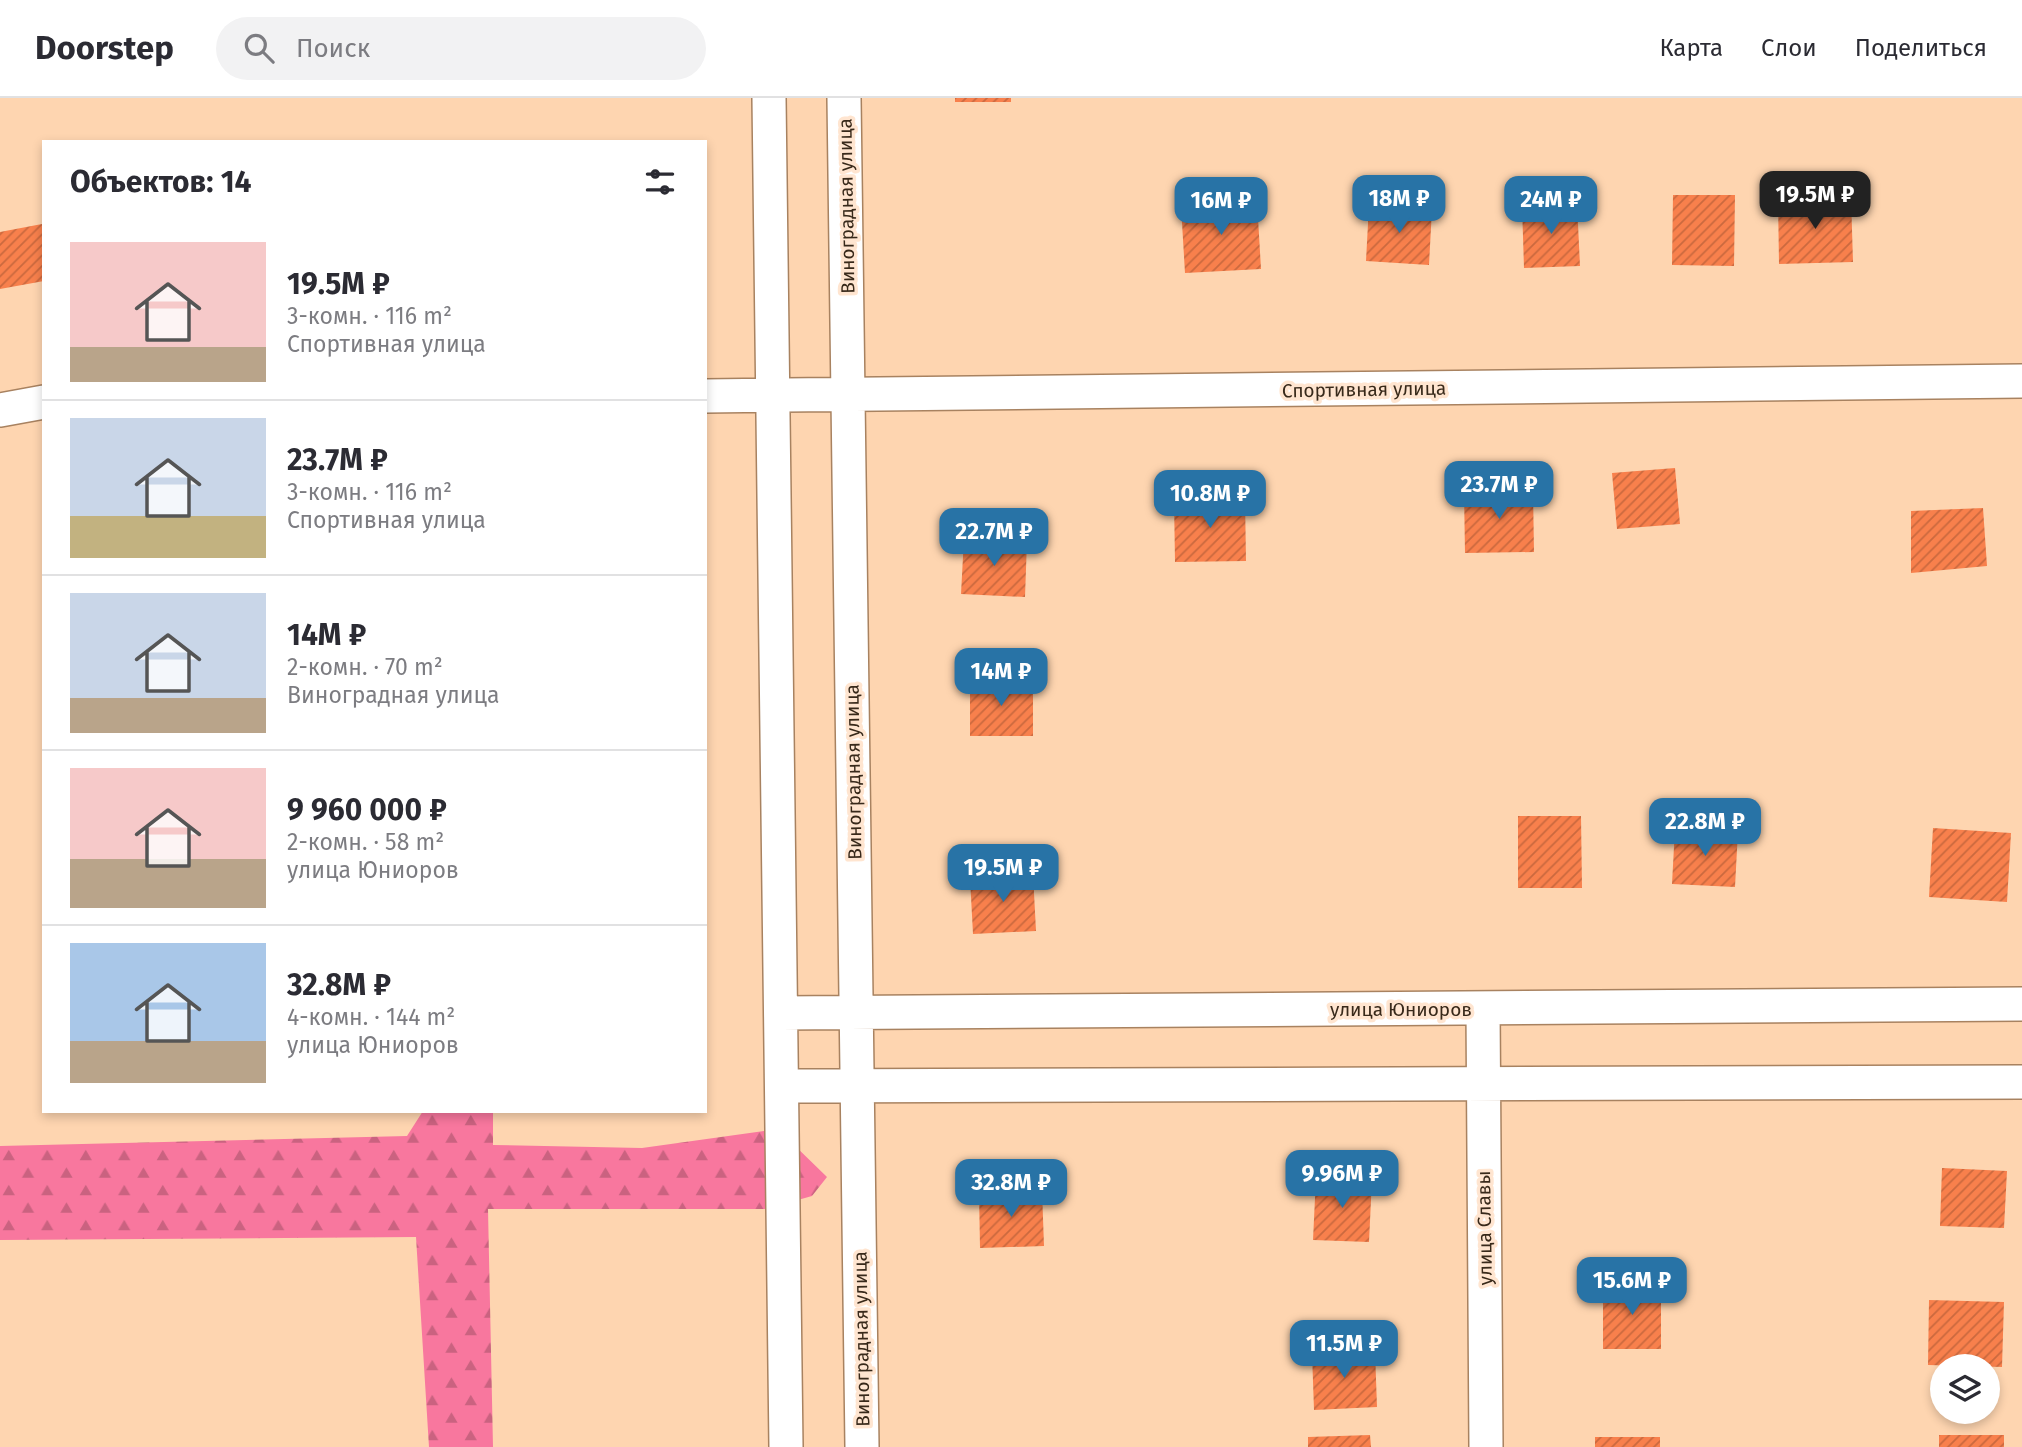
<!DOCTYPE html>
<html lang="ru">
<meta charset="utf-8">
<style>
:root{--surface:#fff;--page:#f2f2f3;--text:#2b2b33;--muted:#7c7c81;--line:#e1e1e2;--accent:#2873a6}
body{margin:0;font-family:"Fira Sans",sans-serif;background:var(--page);color:var(--text);height:100vh;display:flex;flex-direction:column;font-size:26px;white-space:nowrap}
*{box-sizing:border-box;margin:0}
p{font-size:23px;color:var(--muted)}
.icon{flex:none;width:38px;height:38px;fill:none;stroke:currentColor;stroke-width:2;stroke-linecap:round;stroke-linejoin:round}
.map{position:relative;flex:1;overflow:hidden}
.details{position:absolute;left:42px;top:42px;width:665px;height:973px;display:flex;flex-direction:column;background:var(--surface);border-radius:0px;box-shadow:0 4px 10px #0003}
.details>*{flex:none}
.buttons{position:absolute;left:1930px;top:1256px;display:grid;gap:14px}
.buttons a{display:grid;place-items:center;width:70px;height:70px;border-radius:50%;background:var(--surface);box-shadow:0 4px 10px #0003;font-size:35px}
.price{position:absolute;translate:-50% -60px;padding:0 16px;border-radius:14px;background:var(--accent);color:#fff;font-size:23px;line-height:46px;filter:drop-shadow(0 2px 4px #0008)}
.price::after{content:'';position:absolute;left:50%;top:42px;width:21px;height:16px;margin-left:-10px;background:inherit;clip-path:polygon(0 0,100% 0,50% 100%)}
.price.current{background:#222;color:#fff}
ul{padding:0;list-style:none}
li{display:flex;align-items:center;gap:21px;height:175px;padding:0 28px}
li+li{border-top:2px solid var(--line)}
li span{display:grid;place-items:center;flex:none;width:196px;height:140px;border-radius:0px;color:#555}
li>.icon{margin-inline-start:auto}
span .icon{width:84px;height:84px;fill:#fffc;stroke-width:1}
li b{font-size:30px}
h2{display:flex;justify-content:space-between;align-items:center;height:84px;padding:0 28px;font-size:30px}
header{display:flex;align-items:center;gap:42px;box-sizing:border-box;height:98px;padding:0 35px;background:var(--surface);border-bottom:2px solid var(--line)}
header strong{font-size:33px}
nav{display:flex;gap:38px;margin-inline-start:auto;font-size:24px}
.search{width:490px;height:63px;background:var(--page);display:flex;align-items:center;gap:18px;box-sizing:border-box;padding:0 24px;border-radius:38px;color:var(--muted);font-size:26px}
.map>svg:first-child{display:block}
.forest{fill:url(#forest-firs)}
.building{fill:url(#building-hatch)}
.lines{fill:none;stroke-linecap:round;stroke-linejoin:round}
.minor-casing{stroke:#a88260;stroke-width:36}
.minor{stroke:#fff;stroke-width:33}
.labels{text-anchor:middle;stroke-width:7;stroke-linejoin:round;paint-order:stroke}
.street-label{font-size:19px;fill:#38291a;stroke:#ffe5d0}
</style>
<header>
<strong>Doorstep</strong>
<div class="search"><svg class="icon" aria-label="search" viewBox="0 0 24 24"><circle cx="10" cy="10" r="6"/><path d="M15 15l6 6"/></svg>Поиск</div>
<nav><a>Карта</a><a>Слои</a><a>Поделиться</a></nav>
</header>
<div class="map">
<svg width="2022" height="1349" viewBox="0 0 2022 1349">
<defs>
<pattern id="forest-firs" width="22" height="20" patternUnits="userSpaceOnUse" patternTransform="scale(1.75)"><rect width="22" height="20" fill="#f8779e"/><path d="M5 1l3.5 6h-7zM16 11l3.5 6h-7z" fill="#ca6280"/></pattern>
<pattern id="building-hatch" width="6" height="6" patternUnits="userSpaceOnUse" patternTransform="scale(1.75)"><rect width="6" height="6" fill="#f8804c"/><path d="M-1 1l2-2M0 6l6-6M5 7l2-2" fill="none" stroke="#ca693e"/></pattern>
</defs>
<rect width="100%" height="100%" fill="#fed5b0"/>
<path class="forest" d="M423 1013H493V1047L642 1050 764 1033 789 1042 827 1079 812 1098 766 1111H488L493 1349H429L416 1139 0 1142V1048L407 1038Z"/>
<path class="building" d="M955 0H1011V4H955Z
M1673 97H1735L1734 168 1672 167Z
M1851 99 1853 164 1779 166 1778 101Z
M1257 103 1261 171 1185 175 1181 108Z
M1577 105 1580 168 1524 170 1522 107Z
M1369 107 1432 111 1429 167 1366 163Z
M42 126 44 183 0 191V134Z
M1675 370 1680 426 1617 431 1612 375Z
M1533 392 1534 454 1465 455 1464 393Z
M1245 400 1246 463 1175 464 1174 401Z
M1983 410 1987 468 1911 475V413Z
M964 440 1027 443 1025 499 961 496Z
M970 581 1033 582V638H970Z
M1518 718H1581L1582 790H1518Z
M1675 730 1738 733 1735 789 1672 786Z
M1933 730 2011 735 2007 804 1929 799Z
M1033 776 1036 833 973 836 970 780Z
M1942 1070 2007 1073 2004 1130 1940 1128Z
M1316 1079 1372 1081 1369 1144 1313 1142Z
M1042 1092 1044 1148 980 1150 979 1094Z
M1603 1187H1661V1251H1603Z
M1929 1202 2004 1204 2002 1269 1928 1267Z
M1375 1253 1377 1309 1314 1312 1312 1255Z
M1370 1337 1371 1349H1308V1339Z
M1939 1337H2004V1349H1939Z
M1595 1339H1660V1349H1595Z"/>
<g class="lines">
<defs>
<path id="minor" d="M769 0 786 1349
M844 0 862 1349
M705 298 2022 283
M0 312 44 304
M1483 910 1486 1349
M781 915 2022 906
M782 988 2022 984"/>
</defs>
<use href="#minor" class="minor-casing"/>
<use href="#minor" class="minor"/>
</g>
<g class="labels">
<g class="street-label">
<text transform="translate(846 108) rotate(-91)" y="7">Виноградная улица</text>
<text transform="translate(1364 291) rotate(-1)" y="7">Спортивная улица</text>
<text transform="translate(853 674) rotate(-91)" y="7">Виноградная улица</text>
<text x="1401" y="918">улица Юниоров</text>
<text transform="translate(1484 1130) rotate(-91)" y="7">улица Славы</text>
<text transform="translate(861 1241) rotate(-91)" y="7">Виноградная улица</text>
</g>
</g>
</svg>
<div class="buttons">
<a><svg class="icon" aria-label="layers" viewBox="0 0 24 24"><path d="M12 4l9 5-9 5-9-5zM3 14l9 5 9-5"/></svg></a>
</div>
<b class="price current" style="left:1815px;top:133px">19.5M ₽</b>
<b class="price" style="left:1399px;top:137px">18M ₽</b>
<b class="price" style="left:1551px;top:138px">24M ₽</b>
<b class="price" style="left:1221px;top:139px">16M ₽</b>
<b class="price" style="left:1499px;top:423px">23.7M ₽</b>
<b class="price" style="left:1210px;top:432px">10.8M ₽</b>
<b class="price" style="left:994px;top:470px">22.7M ₽</b>
<b class="price" style="left:1001px;top:610px">14M ₽</b>
<b class="price" style="left:1705px;top:760px">22.8M ₽</b>
<b class="price" style="left:1003px;top:806px">19.5M ₽</b>
<b class="price" style="left:1342px;top:1112px">9.96M ₽</b>
<b class="price" style="left:1011px;top:1121px">32.8M ₽</b>
<b class="price" style="left:1632px;top:1219px">15.6M ₽</b>
<b class="price" style="left:1344px;top:1282px">11.5M ₽</b>
<section class="details">
<h2>Объектов: 14<svg class="icon" aria-label="filters" viewBox="0 0 24 24"><path d="M4 7h16M4 17h16"/><circle cx="9" cy="7" r="2"/><circle cx="15" cy="17" r="2"/></svg></h2>
<ul>
<li><span style="background:linear-gradient(#f6c9c9 75%,#b9a48a 0)"><svg class="icon" aria-label="home" viewBox="0 0 24 24"><path d="M3 11l9-7 9 7M6 9v11h12V9"/></svg></span><div><b>19.5M ₽</b><p>3-комн. · 116 m²</p><p>Спортивная улица</p></div></li>
<li><span style="background:linear-gradient(#c9d6e8 70%,#c2b280 0)"><svg class="icon" aria-label="home" viewBox="0 0 24 24"><path d="M3 11l9-7 9 7M6 9v11h12V9"/></svg></span><div><b>23.7M ₽</b><p>3-комн. · 116 m²</p><p>Спортивная улица</p></div></li>
<li><span style="background:linear-gradient(#c9d6e8 75%,#b9a48a 0)"><svg class="icon" aria-label="home" viewBox="0 0 24 24"><path d="M3 11l9-7 9 7M6 9v11h12V9"/></svg></span><div><b>14M ₽</b><p>2-комн. · 70 m²</p><p>Виноградная улица</p></div></li>
<li><span style="background:linear-gradient(#f6c9c9 65%,#b9a48a 0)"><svg class="icon" aria-label="home" viewBox="0 0 24 24"><path d="M3 11l9-7 9 7M6 9v11h12V9"/></svg></span><div><b>9 960 000 ₽</b><p>2-комн. · 58 m²</p><p>улица Юниоров</p></div></li>
<li><span style="background:linear-gradient(#a9c7e8 70%,#b9a48a 0)"><svg class="icon" aria-label="home" viewBox="0 0 24 24"><path d="M3 11l9-7 9 7M6 9v11h12V9"/></svg></span><div><b>32.8M ₽</b><p>4-комн. · 144 m²</p><p>улица Юниоров</p></div></li>
</ul>
</section>
</div>
